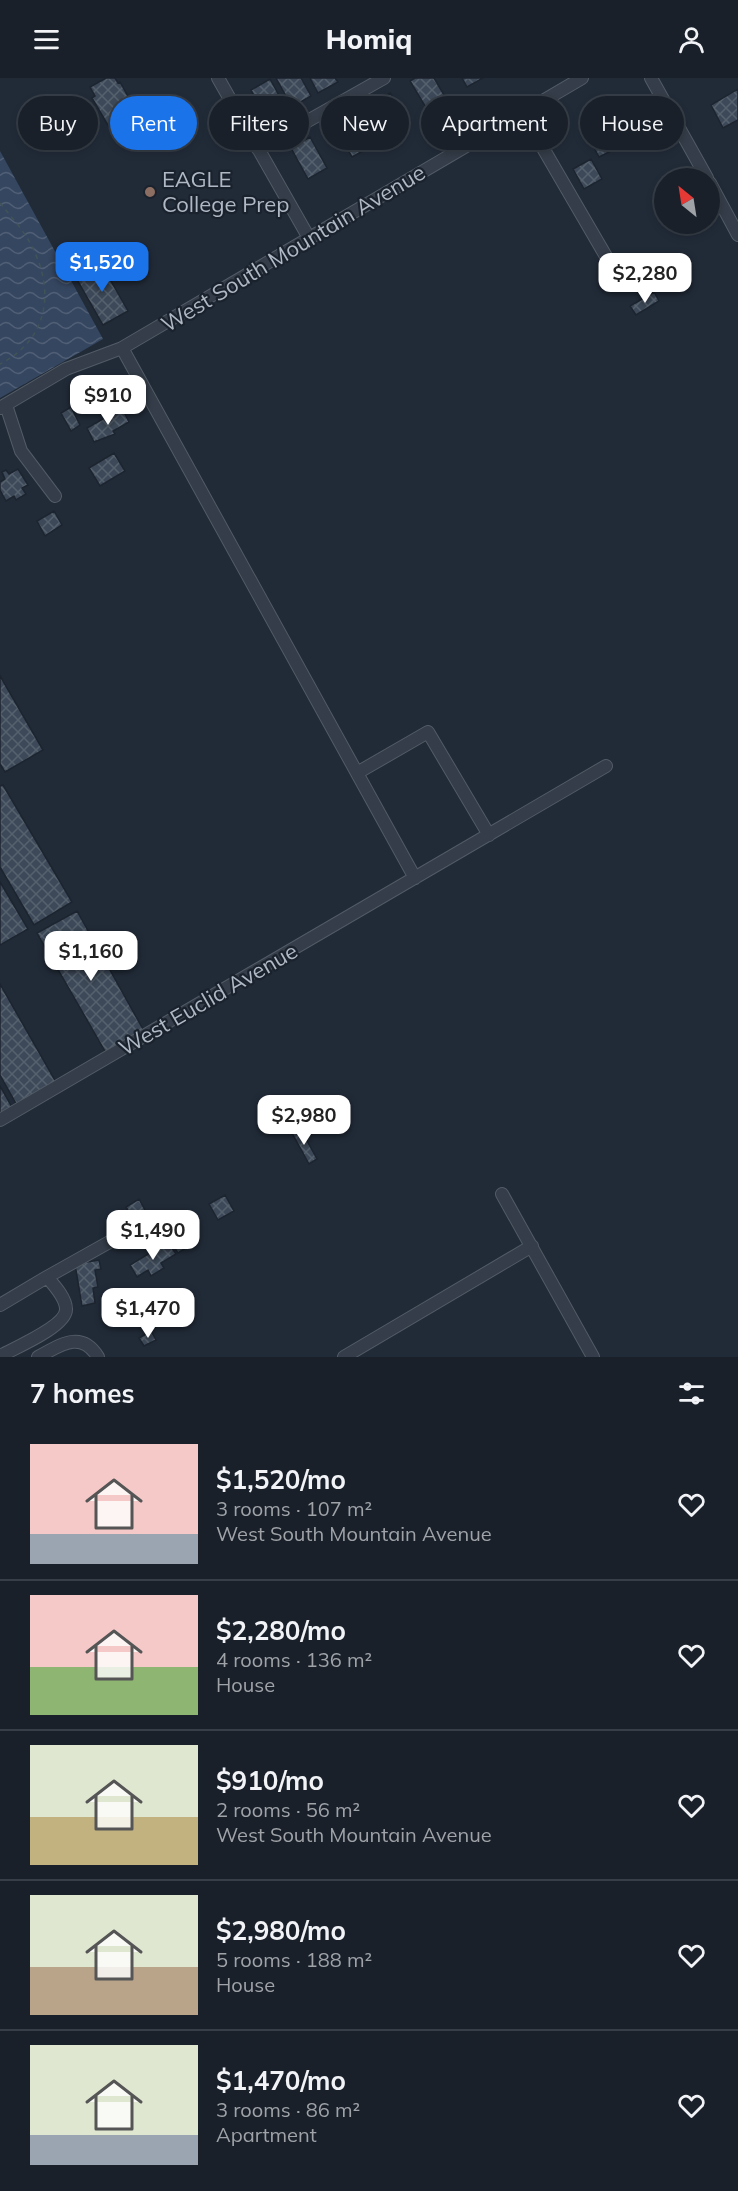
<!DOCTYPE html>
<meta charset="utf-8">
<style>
:root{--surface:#19202a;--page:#222832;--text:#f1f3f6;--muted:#9fa3a8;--line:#373e47;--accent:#1a73e8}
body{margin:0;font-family:Mulish,sans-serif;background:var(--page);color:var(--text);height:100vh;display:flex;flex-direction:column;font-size:22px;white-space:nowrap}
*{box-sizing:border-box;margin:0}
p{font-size:20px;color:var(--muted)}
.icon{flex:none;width:33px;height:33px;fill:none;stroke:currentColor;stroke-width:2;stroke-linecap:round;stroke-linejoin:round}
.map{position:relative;height:1279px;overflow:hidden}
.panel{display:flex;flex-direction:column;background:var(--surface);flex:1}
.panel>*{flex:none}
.hud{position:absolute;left:18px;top:18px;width:702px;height:54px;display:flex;gap:12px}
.needle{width:39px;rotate:330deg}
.controls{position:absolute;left:654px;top:90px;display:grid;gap:12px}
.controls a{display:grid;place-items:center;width:66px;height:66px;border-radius:50%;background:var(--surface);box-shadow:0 3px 9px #0003,0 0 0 2px var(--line);font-size:30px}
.price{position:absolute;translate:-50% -51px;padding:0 14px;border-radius:12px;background:#fff;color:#222;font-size:20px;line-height:39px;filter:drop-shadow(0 2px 3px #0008)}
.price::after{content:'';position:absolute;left:50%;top:36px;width:18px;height:14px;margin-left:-9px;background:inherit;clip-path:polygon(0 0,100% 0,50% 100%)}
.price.current{background:var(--accent);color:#fff}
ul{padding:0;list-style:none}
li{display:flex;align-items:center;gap:18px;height:150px;padding:0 30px}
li+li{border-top:2px solid var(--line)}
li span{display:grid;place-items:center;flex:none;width:168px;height:120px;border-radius:0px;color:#555}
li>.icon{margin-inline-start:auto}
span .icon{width:72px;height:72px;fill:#fffc;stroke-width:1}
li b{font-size:26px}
h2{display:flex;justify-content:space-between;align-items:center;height:72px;padding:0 30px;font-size:26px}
.tag{padding:0 21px;border-radius:27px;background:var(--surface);box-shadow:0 3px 9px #0003,0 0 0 2px var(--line);font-size:21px;line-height:54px}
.tag.current{background:var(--accent);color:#fff}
header{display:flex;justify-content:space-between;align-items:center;height:78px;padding:0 30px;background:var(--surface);font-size:27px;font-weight:800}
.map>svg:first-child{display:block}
.water{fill:url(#water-waves)}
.building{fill:url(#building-cross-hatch);stroke:#1c242f;stroke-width:1.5}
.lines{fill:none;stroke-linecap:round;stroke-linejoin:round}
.minor-casing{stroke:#525b66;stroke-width:14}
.path{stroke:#405457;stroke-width:1.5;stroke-dasharray:4.5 4.5;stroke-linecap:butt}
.minor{stroke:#343d49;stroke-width:12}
.education-dot{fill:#8d6e63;stroke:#1a222d;stroke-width:2}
.labels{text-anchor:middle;stroke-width:4.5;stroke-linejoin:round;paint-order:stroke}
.poi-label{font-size:22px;fill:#afb8c5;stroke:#1a222d;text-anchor:start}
.street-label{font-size:22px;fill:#afb8c5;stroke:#1a222d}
</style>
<header><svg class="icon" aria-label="menu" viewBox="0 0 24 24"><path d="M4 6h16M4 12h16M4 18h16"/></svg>Homiq<svg class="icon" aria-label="person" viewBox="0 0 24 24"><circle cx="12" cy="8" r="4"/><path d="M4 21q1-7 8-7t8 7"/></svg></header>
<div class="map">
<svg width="738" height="1279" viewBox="0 0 738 1279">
<defs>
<pattern id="water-waves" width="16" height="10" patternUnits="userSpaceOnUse" patternTransform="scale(1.5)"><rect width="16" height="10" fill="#354660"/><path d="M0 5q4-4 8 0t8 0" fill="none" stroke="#505f75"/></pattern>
<pattern id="building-cross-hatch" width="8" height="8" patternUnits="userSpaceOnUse" patternTransform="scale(1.5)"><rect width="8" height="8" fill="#3d4958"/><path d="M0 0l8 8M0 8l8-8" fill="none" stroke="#56616e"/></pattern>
</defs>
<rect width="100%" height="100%" fill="#212b38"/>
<path class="water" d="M0 73 103 261 0 320Z"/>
<path class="building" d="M106 0H115L118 5 120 4 146 51 119 66 92 20 95 18 90 9Z
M276 0H301L311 18 292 29Z
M310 0H335L338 4 318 15Z
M415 0H434L447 22 428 33 410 3Z
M462 0H483L467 9Z
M270 1 287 32 268 43 251 12Z
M738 11V42L723 50 711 27Z
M390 15 408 46 389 57 371 26Z
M354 37 372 68 352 79 335 48Z
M605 58 613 72 599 79 592 66Z
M310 59 327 90 308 101 291 70Z
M591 81 602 101 584 111 573 91Z
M100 184 106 195 113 191 118 199 111 203 128 233 103 247 75 198Z
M654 214 659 223 636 237 630 228Z
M71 329 80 347 71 353 61 335Z
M122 330 129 344 113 353 115 356 94 364 87 350Z
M114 375 125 393 100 408 89 390Z
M18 391 28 407 22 410 26 416 16 422 14 418 6 423 0 412V404L5 401 2 394 6 392 9 396Z
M54 433 62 447 45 458 37 443Z
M0 598 43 672 5 694 0 686Z
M3 707 72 824 34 847 0 789V708Z
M0 804 28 851 0 867Z
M77 833 144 953 106 975 37 855Z
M0 906 57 1006 18 1029 0 997Z
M0 1008 13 1031 0 1039Z
M300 1050 317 1081 309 1086 292 1055Z
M225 1117 234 1133 218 1142 209 1126Z
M139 1121 146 1134 133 1141 126 1129Z
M180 1143 194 1165 178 1175 164 1152Z
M168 1164 176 1176 161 1185 164 1190 151 1198 148 1192 137 1199 130 1187Z
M99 1182 101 1191 95 1192 98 1209 93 1210 95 1225 82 1228 75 1186Z
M151 1253 156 1262 144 1268 139 1260Z"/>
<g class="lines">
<defs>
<path id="minor" d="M218 0 309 160
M651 0 707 100
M522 34 618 199
M258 71 384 0
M710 105 738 157
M122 270 415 800
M6 327 21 373 55 418
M0 330 66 291 122 270 582 0
M357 695 428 654 489 757
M0 1042 606 688
M502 1116 593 1279
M47 1199 145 1144
M0 1227 47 1199C54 1207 66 1220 66 1231 67 1248 15 1270 0 1278
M38 1279C59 1268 81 1251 98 1279
M344 1279 532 1168"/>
</defs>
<use href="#minor" class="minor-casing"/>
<path class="path" d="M0 125C12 140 28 157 35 175 55 219 45 263 0 286"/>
<use href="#minor" class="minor"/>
</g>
<circle class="education-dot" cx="150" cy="114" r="6"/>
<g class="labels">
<g class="poi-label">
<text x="162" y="109">EAGLE<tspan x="162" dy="25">College Prep</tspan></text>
</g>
<g class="street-label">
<text transform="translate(293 170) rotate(-31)" y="8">West South Mountain Avenue</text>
<text transform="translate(208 921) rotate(-30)" y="8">West Euclid Avenue</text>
</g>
</g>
</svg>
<div class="controls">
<a><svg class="needle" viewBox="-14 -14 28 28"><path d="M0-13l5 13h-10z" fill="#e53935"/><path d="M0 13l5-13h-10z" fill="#9fa3a8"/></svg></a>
</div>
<b class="price current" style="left:102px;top:215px">$1,520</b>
<b class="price" style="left:645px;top:226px">$2,280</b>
<b class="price" style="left:108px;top:348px">$910</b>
<b class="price" style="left:91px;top:904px">$1,160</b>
<b class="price" style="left:304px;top:1068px">$2,980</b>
<b class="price" style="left:153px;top:1183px">$1,490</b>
<b class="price" style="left:148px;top:1261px">$1,470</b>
<div class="hud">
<a class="tag">Buy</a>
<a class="tag current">Rent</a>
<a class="tag">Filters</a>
<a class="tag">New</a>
<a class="tag">Apartment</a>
<a class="tag">House</a>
</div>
</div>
<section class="panel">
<h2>7 homes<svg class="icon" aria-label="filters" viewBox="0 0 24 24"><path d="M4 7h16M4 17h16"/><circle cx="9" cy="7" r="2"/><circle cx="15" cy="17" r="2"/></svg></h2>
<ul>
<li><span style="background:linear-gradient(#f6c9c9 75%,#9aa5b1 0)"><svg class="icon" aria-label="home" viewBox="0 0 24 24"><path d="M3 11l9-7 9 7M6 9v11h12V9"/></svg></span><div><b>$1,520/mo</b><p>3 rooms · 107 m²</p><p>West South Mountain Avenue</p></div><svg class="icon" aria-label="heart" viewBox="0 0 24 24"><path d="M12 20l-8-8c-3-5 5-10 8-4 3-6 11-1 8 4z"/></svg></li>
<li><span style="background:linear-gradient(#f6c9c9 60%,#8fb573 0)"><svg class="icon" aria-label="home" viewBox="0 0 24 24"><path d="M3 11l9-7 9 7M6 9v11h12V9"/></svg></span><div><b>$2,280/mo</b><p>4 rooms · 136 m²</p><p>House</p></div><svg class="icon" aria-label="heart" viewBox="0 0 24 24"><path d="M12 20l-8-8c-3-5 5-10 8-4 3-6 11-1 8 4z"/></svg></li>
<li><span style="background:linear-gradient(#dfe7d0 60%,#c2b280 0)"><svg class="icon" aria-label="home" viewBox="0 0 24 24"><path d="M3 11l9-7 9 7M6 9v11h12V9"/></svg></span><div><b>$910/mo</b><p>2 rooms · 56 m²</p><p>West South Mountain Avenue</p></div><svg class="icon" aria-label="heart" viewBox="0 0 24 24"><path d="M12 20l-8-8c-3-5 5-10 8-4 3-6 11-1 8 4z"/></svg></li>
<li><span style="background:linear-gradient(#dfe7d0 60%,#b9a48a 0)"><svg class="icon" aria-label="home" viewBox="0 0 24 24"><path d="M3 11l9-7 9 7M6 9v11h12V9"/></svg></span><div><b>$2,980/mo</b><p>5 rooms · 188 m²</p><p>House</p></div><svg class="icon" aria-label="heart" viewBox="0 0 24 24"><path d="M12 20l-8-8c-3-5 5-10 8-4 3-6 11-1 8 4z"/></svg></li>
<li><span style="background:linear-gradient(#dfe7d0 75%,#9aa5b1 0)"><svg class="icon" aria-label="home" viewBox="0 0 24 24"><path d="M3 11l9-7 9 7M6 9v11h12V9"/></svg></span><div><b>$1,470/mo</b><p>3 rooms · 86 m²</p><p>Apartment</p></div><svg class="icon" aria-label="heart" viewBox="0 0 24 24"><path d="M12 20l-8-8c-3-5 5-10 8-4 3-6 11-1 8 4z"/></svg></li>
</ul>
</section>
